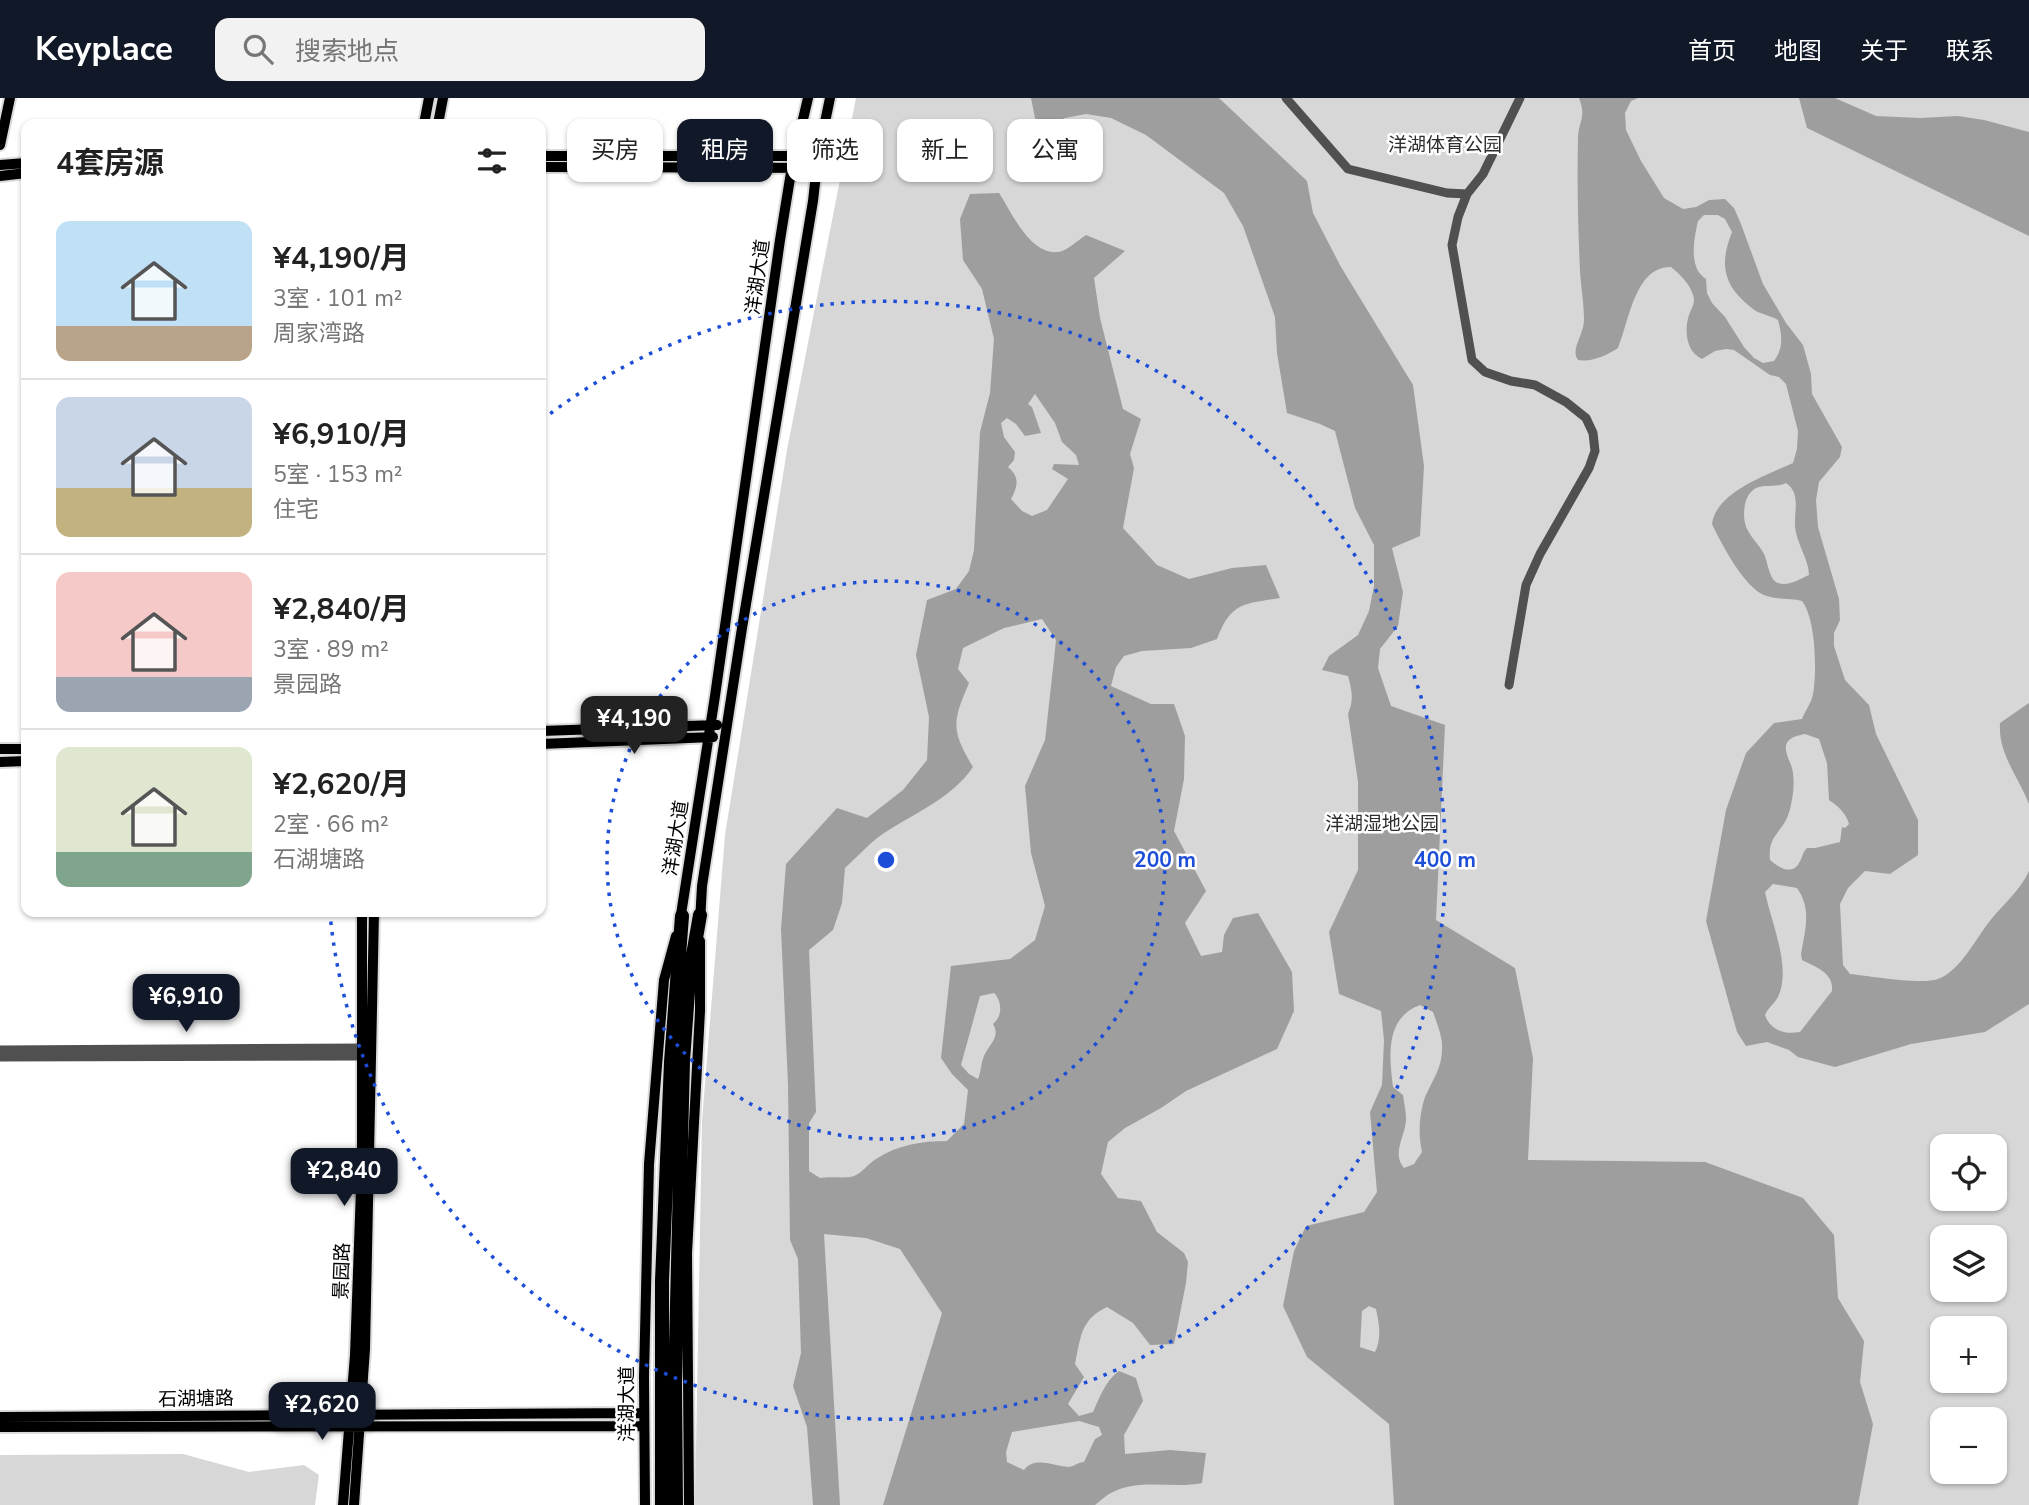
<!DOCTYPE html>
<html lang="zh">
<meta charset="utf-8">
<style>
:root{--surface:#fff;--page:#f2f2f2;--text:#222;--muted:#767676;--line:#e0e0e0;--accent:#111827}
body{margin:0;font-family:"Nunito Sans","Noto Sans SC",sans-serif;background:var(--page);color:var(--text);height:100vh;display:flex;flex-direction:column;font-size:26px;white-space:nowrap}
*{box-sizing:border-box;margin:0}
p{font-size:23px;color:var(--muted)}
.icon{flex:none;width:38px;height:38px;fill:none;stroke:currentColor;stroke-width:2;stroke-linecap:round;stroke-linejoin:round}
.map{position:relative;flex:1;overflow:hidden}
.drawer{position:absolute;left:21px;top:21px;width:525px;height:798px;display:flex;flex-direction:column;background:var(--surface);border-radius:14px;box-shadow:0 2px 5px #0004}
.drawer>*{flex:none}
.top-card{position:absolute;left:567px;top:21px;width:665px;height:63px;display:flex;gap:14px}
.fabs{position:absolute;left:1930px;top:1036px;display:grid;gap:14px}
.fabs a{display:grid;place-items:center;width:77px;height:77px;border-radius:14px;background:var(--surface);box-shadow:0 2px 5px #0004;font-size:35px}
.price{position:absolute;translate:-50% -60px;padding:0 16px;border-radius:14px;background:var(--accent);color:#fff;font-size:23px;line-height:46px;filter:drop-shadow(0 2px 4px #0008)}
.price::after{content:'';position:absolute;left:50%;top:42px;width:21px;height:16px;margin-left:-10px;background:inherit;clip-path:polygon(0 0,100% 0,50% 100%)}
.price.on{background:#222;color:#fff}
ul{padding:0;list-style:none}
li{display:flex;align-items:center;gap:21px;height:175px;padding:0 35px}
li+li{border-top:2px solid var(--line)}
li span{display:grid;place-items:center;flex:none;width:196px;height:140px;border-radius:14px;color:#555}
li>.icon{margin-inline-start:auto}
span .icon{width:84px;height:84px;fill:#fffc;stroke-width:1}
li b{font-size:30px}
h2{display:flex;justify-content:space-between;align-items:center;height:84px;padding:0 35px;font-size:30px}
.pill{padding:0 24px;border-radius:14px;background:var(--surface);box-shadow:0 2px 5px #0004;font-size:24px;line-height:63px}
.pill.on{background:var(--accent);color:#fff}
header{display:flex;align-items:center;gap:42px;box-sizing:border-box;height:98px;padding:0 35px;background:var(--accent);color:#fff}
header strong{font-size:33px}
nav{display:flex;gap:38px;margin-inline-start:auto;font-size:24px}
.search{width:490px;height:63px;background:var(--page);display:flex;align-items:center;gap:18px;box-sizing:border-box;padding:0 24px;border-radius:14px;color:var(--muted);font-size:26px}
.map>svg:first-child{display:block}
.green{fill:#d7d7d7;fill-rule:evenodd}
.water{fill:#9e9e9e;fill-rule:evenodd}
.lines{fill:none;stroke-linecap:round;stroke-linejoin:round}
.major-casing{stroke:#dbdbdb;stroke-width:14}
.highway-casing{stroke:#dbdbdb;stroke-width:18}
.minor{stroke:#505050;stroke-width:9}
.major{stroke:#000;stroke-width:10}
.highway{stroke:#000;stroke-width:14}
.ring{fill:none;stroke:#1d4ed8;stroke-width:3.5;stroke-dasharray:3.5 7}
.labels{text-anchor:middle;stroke-width:5;stroke-linejoin:round;paint-order:stroke}
.park-label{font-size:19px;fill:#2e2e2e;stroke:#fff}
.street-label{font-size:19px;fill:#000;stroke:#fff}
.centre{fill:#1d4ed8;stroke:#fff;stroke-width:3.5}
.ring-label{font-size:21px;text-anchor:middle;font-weight:bold;fill:#1d4ed8;stroke:#fff;stroke-width:5;stroke-linejoin:round;paint-order:stroke}
</style>
<header>
<strong>Keyplace</strong>
<div class="search"><svg class="icon" aria-label="search" viewBox="0 0 24 24"><circle cx="10" cy="10" r="6"/><path d="M15 15l6 6"/></svg>搜索地点</div>
<nav><a>首页</a><a>地图</a><a>关于</a><a>联系</a></nav>
</header>
<div class="map">
<svg width="2029" height="1407" viewBox="0 0 2029 1407">
<rect width="100%" height="100%" fill="#fff"/>
<path class="green" d="M856 0H2029V1407H695L702 1023 725 737 787 352ZM1942 1048H1995V1101H1942ZM1942 1139H1995V1192H1942ZM1942 1230H1995V1283H1942ZM1942 1321H1995V1374H1942Z
M183 1356 249 1374 304 1367 319 1377 315 1407H0V1357Z"/>
<path class="water" d="M1031 0H1219L1307 83 1313 115 1341 169 1413 287 1424 368 1420 438 1392 450 1403 494 1398 528 1380 551 1378 570 1391 608 1445 627 1436 822 1515 870 1533 960 1528 1062 1705 1064 1803 1100 1834 1137 1838 1200 1864 1243 1860 1284 1873 1326 1858 1407H1394L1389 1326 1307 1259 1283 1208 1294 1153 1306 1128 1364 1114 1377 1094 1370 1014 1382 987 1384 942 1381 913 1339 896 1329 834 1358 772V684L1348 616C1354 602 1352 593 1348 578L1322 572 1329 558 1358 537 1369 513 1374 488V447L1355 410 1335 333 1320 326 1287 315 1277 255 1275 219 1243 128 1224 95 1146 37 1111 20 1086 16 1065 20 1043 31 1035 20ZM1420 907 1433 914C1437 926 1443 939 1442 952 1442 970 1432 983 1425 999 1419 1017 1418 1036 1422 1054L1414 1066 1404 1070C1391 1055 1406 1037 1406 1021 1406 1013 1404 1005 1403 997L1393 989C1389 958 1385 920 1420 907ZM1369 1208 1376 1211C1379 1225 1382 1241 1375 1254L1360 1249 1362 1213Z
M1579 0H1638L1631 3 1625 15 1626 32 1641 63 1664 100 1683 111 1696 109 1709 102 1725 101 1734 110 1741 126 1763 186 1786 225 1803 247 1811 276 1812 296 1842 349 1840 359 1819 384 1816 402 1818 429 1839 501 1840 522 1834 535V548L1845 582 1869 607 1876 636 1918 722V757L1890 776 1865 773 1848 790 1840 806 1843 867 1850 876C1870 878 1921 887 1938 881 1960 873 1975 842 1989 824 2002 807 2020 793 2029 773V906L1985 934 1911 946 1835 969 1798 959 1789 952 1767 944 1746 948 1737 934 1706 823 1726 712 1746 655 1774 625 1802 621C1805 613 1812 604 1813 596 1817 574 1816 521 1802 503 1791 500 1775 502 1764 497 1744 489 1721 445 1712 426 1716 394 1767 377 1793 365L1797 351 1798 333 1786 286 1779 279 1770 277 1734 252 1726 251 1715 253 1702 261C1686 254 1684 232 1689 217 1691 211 1694 208 1694 201 1692 188 1681 177 1671 169 1635 168 1629 224 1618 250 1606 258 1592 264 1578 262 1570 251 1584 237 1584 222 1584 205 1581 189 1580 173 1578 129 1577 85 1578 42 1578 22 1587 21 1579 0ZM1704 117H1718L1725 121 1732 134C1719 167 1723 188 1753 211 1759 216 1770 217 1778 222 1782 237 1784 249 1774 263L1763 265 1754 260 1744 249 1725 219 1712 205 1707 195 1706 181C1688 170 1694 141 1698 123ZM1786 385C1801 395 1794 413 1795 428 1796 445 1809 461 1809 477 1800 481 1788 489 1778 485 1769 482 1768 464 1764 456 1759 446 1747 436 1745 425 1743 416 1744 401 1751 394 1760 384 1775 391 1786 385ZM1805 636 1819 641 1827 665 1829 702C1838 708 1846 715 1849 726L1845 730 1842 729 1840 744 1815 750H1807C1802 755 1803 759 1799 765 1792 778 1778 769 1770 762 1768 740 1777 738 1786 722 1790 715 1792 702 1793 695 1794 687 1794 674 1791 667 1783 649 1782 640 1805 636ZM1773 786 1797 790C1812 811 1805 832 1801 856L1802 862C1816 869 1834 875 1832 893L1800 934C1785 937 1770 932 1765 917 1768 910 1774 906 1778 899 1792 870 1771 824 1765 794Z
M1799 0H1835L1876 18 1920 20 1958 18 1984 22 2029 34V138L1807 30Z
M999 95C1012 115 1030 157 1058 154 1067 153 1078 142 1086 137L1125 153 1094 180 1100 220 1123 311 1141 321 1130 356 1134 370 1123 430 1157 467 1189 481 1232 470 1266 467 1280 500C1244 506 1231 504 1217 541L1191 550 1142 553 1124 558 1116 569 1111 588 1151 606H1174L1185 638 1184 681 1174 733 1206 793 1185 825 1201 858 1222 854 1224 837 1233 820 1258 815 1292 874 1294 913 1277 951 1186 993 1161 1010 1125 1030 1108 1044 1101 1076 1118 1100 1141 1103 1157 1134 1184 1155 1188 1164 1186 1185 1174 1246 1150 1247 1133 1225 1107 1209C1080 1222 1081 1239 1075 1266L1084 1279 1068 1306 1079 1318 1093 1314C1100 1299 1105 1283 1119 1273L1136 1280 1143 1303 1124 1337 1125 1356 1170 1352 1206 1355 1202 1385C1174 1391 1139 1380 1113 1394 1106 1397 1100 1403 1095 1407H883L942 1215 900 1151 866 1140 824 1136 840 1407H813L807 1329 793 1288 801 1255 798 1161 790 1142 788 986 781 831 786 766 837 710 867 720 903 692 927 662 929 619 916 557 927 502 956 491 969 473 974 452 980 334 990 295 994 241 982 191 963 162 960 121 970 96ZM1035 296 1055 325 1062 344 1076 357 1079 367 1054 366 1052 371 1068 381 1047 412 1032 418 1022 413 1011 401C1018 388 1020 379 1008 369L1014 362 1015 354 1004 339 1001 325 1007 320 1016 326 1025 338 1041 335 1032 309 1028 306ZM1042 521 1056 542 1054 561 1045 642 1025 688 1031 755 1045 808 1035 842 1010 861 951 868 941 960 952 976 968 992 964 1026 947 1043C922 1043 897 1047 876 1061 869 1065 862 1075 854 1078 846 1081 830 1078 820 1080L809 1073V1025L816 1014 809 852 833 832 842 805 845 770C856 760 866 749 877 740 909 717 951 702 973 669 950 631 953 623 969 585L958 571 963 550 1004 530ZM994 895C1002 903 1003 918 993 926 1001 939 989 946 984 958 981 965 981 974 978 981L969 976 961 967 980 898ZM1079 1323 1099 1329 1102 1337 1095 1341 1084 1364C1079 1364 1073 1369 1068 1369 1053 1368 1035 1358 1024 1372L1007 1364 1006 1354 1012 1334Z
M2029 605V706C2018 678 1998 656 2000 625Z"/>
<g class="lines">
<defs>
<path id="major" d="M424 26 429 0
M438 26 443 0
M0 47 10 0
M541 58H818
M0 67 26 65
M541 69 816 70
M0 78 26 75
M541 633 717 627
M541 646 713 639
M0 651H26
M0 664 26 663
M680 823 715 598 780 142 792 68 808 0
M700 824 702 788 742 530 813 103 818 58 830 0
M0 1319 644 1315
M0 1329 643 1328
M343 1407 355 1257 362 1063V814
M354 1407 365 1251 374 814
M645 1407 644 1278 649 1066 664 882 676 838
M689 1407 687 1155 700 913V843"/>
<path id="highway" d="M662 1407V1183L671 964 682 818
M676 1407 675 1287 683 963 689 880 700 817"/>
</defs>
<use href="#major" class="major-casing"/>
<use href="#highway" class="highway-casing"/>
<path class="minor" d="M1286 0 1348 71 1447 95 1467 96
M1509 587 1526 487 1540 456 1589 370 1595 353 1593 335 1586 320 1566 304 1535 287 1511 283 1485 274 1472 262 1452 147 1458 119 1467 96 1483 76 1520 0
M0 952 367 950
M0 959 366 958"/>
<use href="#major" class="major"/>
<use href="#highway" class="highway"/>
</g>
<g class="ring">
<circle cx="886" cy="762" r="279"/>
<path d="M542 322A559 559 0 1 1 330 816"/>
</g>
<g class="labels">
<g class="park-label">
<text x="1445" y="53">洋湖体育公园</text>
<text x="1382" y="732">洋湖湿地公园</text>
</g>
<g class="street-label">
<text transform="translate(757 179) rotate(-82)" y="7">洋湖大道</text>
<text transform="translate(675 740) rotate(-81)" y="7">洋湖大道</text>
<text transform="translate(341 1173) rotate(-88)" y="7">景园路</text>
<text transform="translate(196 1300) rotate(-1)" y="7">石湖塘路</text>
<text transform="translate(626 1306) rotate(-90)" y="7">洋湖大道</text>
</g>
</g>
<circle cx="886" cy="762" r="10" class="centre"/>
<g class="ring-label">
<text x="1165" y="769">200 m</text>
<text x="1445" y="769">400 m</text>
</g>
</svg>
<div class="fabs">
<a><svg class="icon" aria-label="locate" viewBox="0 0 24 24"><circle cx="12" cy="12" r="6"/><path d="M12 2v4M12 18v4M2 12h4M18 12h4"/></svg></a>
<a><svg class="icon" aria-label="layers" viewBox="0 0 24 24"><path d="M12 4l9 5-9 5-9-5zM3 14l9 5 9-5"/></svg></a>
<a>+</a>
<a>−</a>
</div>
<b class="price on" style="left:634px;top:658px">¥4,190</b>
<b class="price" style="left:186px;top:936px">¥6,910</b>
<b class="price" style="left:344px;top:1110px">¥2,840</b>
<b class="price" style="left:322px;top:1344px">¥2,620</b>
<div class="top-card">
<a class="pill">买房</a>
<a class="pill on">租房</a>
<a class="pill">筛选</a>
<a class="pill">新上</a>
<a class="pill">公寓</a>
</div>
<section class="drawer">
<h2>4套房源<svg class="icon" aria-label="filters" viewBox="0 0 24 24"><path d="M4 7h16M4 17h16"/><circle cx="9" cy="7" r="2"/><circle cx="15" cy="17" r="2"/></svg></h2>
<ul>
<li><span style="background:linear-gradient(#bfe0f5 75%,#b9a48a 0)"><svg class="icon" aria-label="home" viewBox="0 0 24 24"><path d="M3 11l9-7 9 7M6 9v11h12V9"/></svg></span><div><b>¥4,190/月</b><p>3室 · 101 m²</p><p>周家湾路</p></div></li>
<li><span style="background:linear-gradient(#c9d6e8 65%,#c2b280 0)"><svg class="icon" aria-label="home" viewBox="0 0 24 24"><path d="M3 11l9-7 9 7M6 9v11h12V9"/></svg></span><div><b>¥6,910/月</b><p>5室 · 153 m²</p><p>住宅</p></div></li>
<li><span style="background:linear-gradient(#f6c9c9 75%,#9aa5b1 0)"><svg class="icon" aria-label="home" viewBox="0 0 24 24"><path d="M3 11l9-7 9 7M6 9v11h12V9"/></svg></span><div><b>¥2,840/月</b><p>3室 · 89 m²</p><p>景园路</p></div></li>
<li><span style="background:linear-gradient(#dfe7d0 75%,#7fa58c 0)"><svg class="icon" aria-label="home" viewBox="0 0 24 24"><path d="M3 11l9-7 9 7M6 9v11h12V9"/></svg></span><div><b>¥2,620/月</b><p>2室 · 66 m²</p><p>石湖塘路</p></div></li>
</ul>
</section>
</div>
